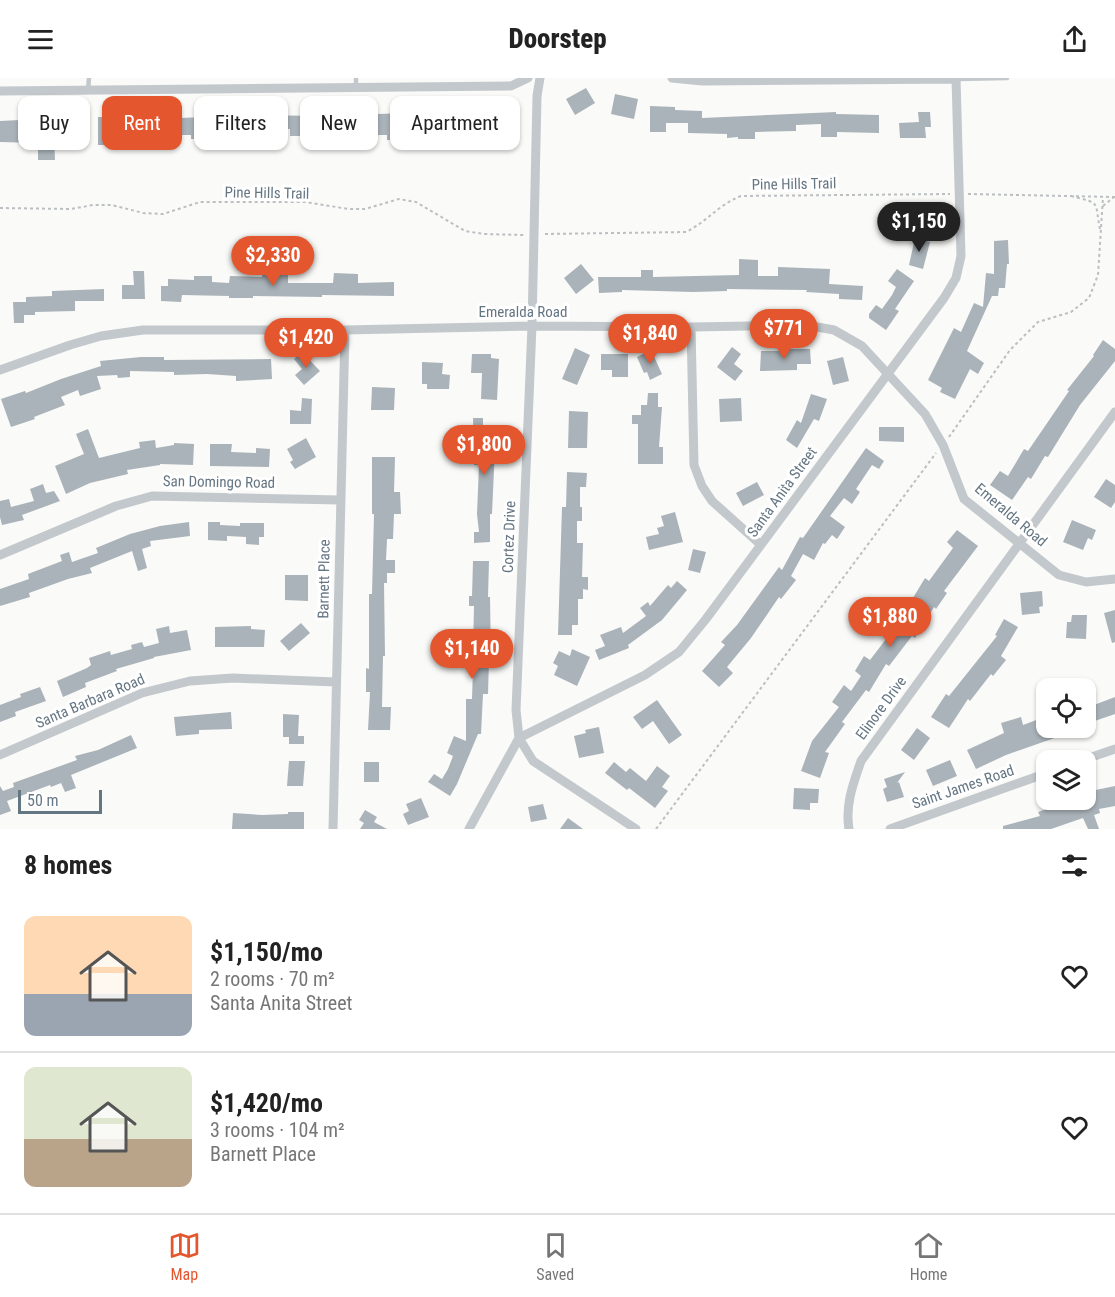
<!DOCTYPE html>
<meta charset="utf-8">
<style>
:root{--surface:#fff;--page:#f2f2f2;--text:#222;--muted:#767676;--line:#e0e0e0;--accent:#e4572e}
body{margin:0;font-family:"Roboto Condensed",sans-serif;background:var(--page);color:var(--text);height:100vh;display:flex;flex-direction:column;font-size:22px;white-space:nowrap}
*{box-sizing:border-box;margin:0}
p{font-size:20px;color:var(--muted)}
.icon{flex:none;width:33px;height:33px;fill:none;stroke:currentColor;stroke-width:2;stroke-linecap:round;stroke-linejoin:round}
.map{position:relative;height:751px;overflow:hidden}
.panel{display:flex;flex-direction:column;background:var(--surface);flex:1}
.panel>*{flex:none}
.hud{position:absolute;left:18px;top:18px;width:600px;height:54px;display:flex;gap:12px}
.tools{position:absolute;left:1036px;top:600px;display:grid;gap:12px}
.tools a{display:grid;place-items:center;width:60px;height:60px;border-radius:12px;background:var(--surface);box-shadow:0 2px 4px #0004;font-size:30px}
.scale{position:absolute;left:18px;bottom:15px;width:84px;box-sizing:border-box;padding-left:6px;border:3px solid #657683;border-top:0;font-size:16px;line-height:21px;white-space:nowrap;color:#657683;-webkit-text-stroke:4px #fff;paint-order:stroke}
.price{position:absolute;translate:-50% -51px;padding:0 14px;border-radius:21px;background:var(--accent);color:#fff;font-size:20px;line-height:39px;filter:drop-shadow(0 2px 3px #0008)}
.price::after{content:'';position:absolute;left:50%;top:36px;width:18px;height:14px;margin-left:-9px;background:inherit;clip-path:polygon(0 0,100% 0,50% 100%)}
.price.active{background:#222;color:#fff}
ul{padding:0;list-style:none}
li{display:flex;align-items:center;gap:18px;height:150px;padding:0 24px}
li+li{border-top:2px solid var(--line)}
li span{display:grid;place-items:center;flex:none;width:168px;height:120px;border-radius:12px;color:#555}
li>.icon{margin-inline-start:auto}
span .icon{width:72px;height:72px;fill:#fffc;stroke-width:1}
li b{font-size:26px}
h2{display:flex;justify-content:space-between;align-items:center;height:72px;padding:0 24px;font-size:26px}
.chip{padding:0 21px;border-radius:12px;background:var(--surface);box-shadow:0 2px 4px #0004;font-size:21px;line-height:54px}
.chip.active{background:var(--accent);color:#fff}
header{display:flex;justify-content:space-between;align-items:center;height:78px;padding:0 24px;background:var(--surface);font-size:27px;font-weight:800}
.menu{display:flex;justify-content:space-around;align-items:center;height:84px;border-top:2px solid var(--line);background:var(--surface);font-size:16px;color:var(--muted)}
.menu a{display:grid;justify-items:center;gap:3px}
.menu .active{color:var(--accent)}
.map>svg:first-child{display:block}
.building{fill:#aab3b9}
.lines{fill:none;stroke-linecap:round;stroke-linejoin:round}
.path{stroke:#bbbfc2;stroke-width:2;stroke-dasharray:3 3;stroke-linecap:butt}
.lane{stroke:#c3c8cc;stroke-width:4.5}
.street{stroke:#c3c8cc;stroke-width:9}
.labels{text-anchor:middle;stroke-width:6;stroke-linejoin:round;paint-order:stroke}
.street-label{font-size:15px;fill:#657683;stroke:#fff}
</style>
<header><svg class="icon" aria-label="menu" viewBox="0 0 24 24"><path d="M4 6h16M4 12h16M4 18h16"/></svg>Doorstep<svg class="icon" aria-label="share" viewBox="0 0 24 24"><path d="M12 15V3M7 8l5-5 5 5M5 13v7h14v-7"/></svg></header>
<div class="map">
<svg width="1115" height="751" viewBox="0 0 1115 751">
<rect width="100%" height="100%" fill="#fafaf8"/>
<path class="building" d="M586 10 595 25 575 37 566 21Z
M615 16 638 21 634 41 611 36Z
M650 28 675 29V32L702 33V40L836 34V36L879 37V55L837 54V59H821V46L796 47V53L755 54V61H738V59L727 60V56L688 55V45H666V54H650Z
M499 33 514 45 499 63 484 51Z
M918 34H930L931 49H925L926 60H900L899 45 919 44Z
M406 35 441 36 440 57 419 56V49L401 50V62H387V57H359V51L342 50V65H323V51H304V58H290V51H244V57H226V55H205V61H191V57H169V52L144 53V58L117 57V67H98V39L156 40V38H180V40L254 37 323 38Z
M460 35H477L476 55H460Z
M78 39 79 53 54 55 55 82H38V65L0 64V43Z
M915 160 930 164 923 191 909 187Z
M1008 162 1009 186H1007L1005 210H999L998 218H992L967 273 984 285 978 296 970 291 955 321 940 314 942 310 928 302 954 250 961 254 974 225 983 229 986 195 994 196V163Z
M739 181 758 182V198H778V189L830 191 829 206 863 208 862 222 839 221V216L806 214 807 212 727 211V213L693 214 622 212V214L599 215 598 199H641V192H653V199L739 197Z
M581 186 594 202 576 216 564 200Z
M897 191 914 203 895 231 899 233 886 252 869 240V236L876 227 882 231 892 217 896 209 888 203Z
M133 193H144L145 221H122V207H134Z
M288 195V205H333L334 195 358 196V205L394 204V218L322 217V219L253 218V220H229V218L182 217 181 224 161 223V208H168V201L194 202V198H212V204L229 205 230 198 262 199V196Z
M104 211V223H75V233L35 234V237H24V245H14L13 224H26V219L52 218V213Z
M1103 262 1115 271V283L1080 327 1048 379 1045 378 1031 401 1028 399 1012 422 990 407 1000 393 1008 398 1024 371 1028 373 1069 313 1067 312 1094 278 1093 277Z
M732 269 741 276 734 286 743 293 735 303 717 289Z
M575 270 590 277 577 307 562 301Z
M786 271H810L811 286H797V292L760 293 761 273H786Z
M651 272 662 296 650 302 647 294 644 295 637 279Z
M302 274 320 293 304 307 295 297 302 291 294 281Z
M472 276H491V280L499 281 497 322 481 321 482 295H471Z
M601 276H628V299H612V292H601Z
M141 279H164V282L271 281 272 301 236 303V298L207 296 174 297V294L130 293V299L118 300 117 297 97 298 101 311 80 318 78 312 61 319 65 327 34 339 35 341 11 349 1 321 25 313 26 315 61 301 101 288 100 283Z
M843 279 849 303 833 307 827 283Z
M422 284 443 285 442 296 450 297 449 311H427V306H422Z
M372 309 395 310 394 332H371Z
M648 315H658V329H662L659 369H663V386H638V346H632V337H641V327H647Z
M811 316 827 321 819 343 814 341 797 370 786 362 797 342 801 345Z
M302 320 312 321 311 346H290V332L301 333Z
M741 320 742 343 720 344 719 321Z
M569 333 588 334 587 370H568Z
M473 340H483V347H496L492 436H490V464L474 465V454H479L477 436 479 387H474Z
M879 349H904V364L879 363Z
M88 351 99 380 140 370 139 364 155 362 156 370 174 367V365L194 366 193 387 160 386V387L127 392 128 396 90 405 66 416 55 388 84 376 76 356Z
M306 360 316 379 295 391 290 384 293 382 287 371Z
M210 366H232L231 374 256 375V370L270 371 269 389 210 388Z
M866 370 884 383 879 391 872 387 856 411 860 414 852 426 844 420 830 438 845 449 837 461 832 457 825 466 823 465 814 482 803 476 791 498 796 502 781 521 779 519 751 560 727 589 733 595 719 609 702 593 725 567 721 564 737 547 779 489 782 492 800 459 803 460Z
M372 379H395L394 414H400L401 436H394L393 461H387L386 482H395V495H387V505H384L385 578H383L382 629H391L390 652H368L370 614H366V590L369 591V516H372L374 436H372Z
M567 394 587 395 586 409H580V429H582V443H577V465H583L582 499H588V512L583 511V521H578V547H572V557H558L562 429H566Z
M1106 401 1115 407V424L1111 430 1094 419Z
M757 404 764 417 743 428 736 415Z
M43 406 46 415 54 413 60 423 22 437 24 442 2 447 0 439V423L9 421 11 429 34 423 30 411Z
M675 434 683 464 649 472 646 459 659 456 657 450 664 448 661 438Z
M1072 442 1096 452 1092 462 1088 460 1083 472 1063 464Z
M189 444 190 458 150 463 151 468 142 471 147 490 138 493 132 473 90 490 92 495 68 501 29 515 30 519 0 528V511L29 501 28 496 62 483 60 477 69 474 72 484 98 475 96 470 130 456 160 448Z
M208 444H220V447L240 448V445H264V459H259V467L246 466V459L227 458V463L208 462Z
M957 452 978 468 944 513 947 515 936 531 934 529 915 560 912 558 889 588 886 586 869 614 866 612 842 644 845 646 825 674 829 675 820 700 801 693 812 663 839 629 832 624 844 607 851 613 861 598 855 593 864 578 870 582 896 548 925 500 929 503 953 470 947 464Z
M693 471 706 474 700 495 688 492Z
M473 483H489L488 519H490L491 582H489L488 616H483L481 656H478L457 706 450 718 428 704 434 696 442 701 448 691 453 678 447 675 454 658 466 663V621H472L473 590 478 591V571H473L474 528H469V518H472Z
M285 497H308V523L285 522Z
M677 503 687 512 662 542 628 567 629 570 599 582 595 572 605 568 600 557 621 549 623 555 646 538 640 530 648 524 650 528 668 507 671 510Z
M1042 513 1043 528 1039 529 1040 535 1022 537 1020 515Z
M1115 532V564L1112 565 1104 535Z
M1072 537H1087L1086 561 1066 560 1067 544H1071Z
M1004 541 1018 549 1001 578 1006 582 993 598 991 596 970 623 968 621 949 650 931 639 946 616 949 618 997 558 995 557Z
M301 545 310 555 289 573 280 563Z
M169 548 170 555 187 552 191 572 154 579V580L116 591 117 593 85 605 86 609 63 619 57 603 87 590 91 587 89 580 110 573 111 577 132 571 131 567 142 564 144 569 159 565 156 551Z
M251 548V551L265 552 264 569H215V549Z
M572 571 590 579 577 608 554 597 558 588 553 585 559 573 570 578Z
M40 609 46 623 15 634 16 638 0 644V627L21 619 20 616Z
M1115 619V636L1086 646V630Z
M657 622 682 657 669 666 653 643 642 651 633 639Z
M231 634 232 651 199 652V656L176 658 174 639Z
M283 636 299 637 298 658H304V666H289V659H283Z
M1047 638V650H1060L1063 657 1006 677 976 691 967 672 1004 655 1001 645 1021 639 1023 647Z
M599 649 604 675 579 680 574 658 586 655 585 652Z
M917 650 930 660 914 682 901 672Z
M131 657 137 670 71 697 76 710 65 714 61 705 51 709 50 707 7 723 11 733 0 737V708L3 713 14 709 13 705 77 682 75 678 98 672Z
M950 682 957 698 933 708 926 692Z
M289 683H305L303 708H287Z
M364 684H379V704H364Z
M614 684 626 694 630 690 646 703 657 688 670 698 662 709 668 713 655 730 629 710 627 712 605 695Z
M905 694 897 705 899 704 904 719 887 724 883 711 887 709 884 701Z
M1115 708V728L1099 731 1100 735 1094 737 1099 751H1088L1083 740 1051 751H1003V748L1040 738 1038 734 1067 724 1066 722H1086V714Z
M794 710 819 711 818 725H810V732L793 731Z
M421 720 429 739 408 747 403 736 409 733 406 726Z
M543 726 547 741 531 744 528 729Z
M365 732 377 739 374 744 387 751H360L364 745 359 742Z
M288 734H304V751H232L233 735 262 737 288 736Z
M568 740 583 751H560Z"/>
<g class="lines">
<path class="path" d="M968 116 1115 119
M1071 118C1102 126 1094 122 1100 151
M1103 128 1114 119
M0 130 71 131 93 127H112L143 135 163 136 200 124H306L348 131H365L399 121 416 124 465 153 484 156 524 157
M545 156 686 154C708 143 718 127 741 118L950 116
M949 359 1010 272 1038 244 1071 234 1089 220 1098 197 1103 119
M656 751 936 375"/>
<path class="lane" d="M356 0V10
M956 1 1007 0
M88 12 89 0"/>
<path class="street" d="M540 0 537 18 532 248 516 632 519 660 533 683 636 751
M672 0 702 3 956 1
M0 13 511 8 528 0
M691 249 694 387 702 408 712 423 761 467
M0 292 70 267 101 258 143 252H345L532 248 691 249 806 247 834 252 862 268 925 336 943 367 964 421 1059 497 1086 504 1115 501
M0 477 116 428 152 418 340 422
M0 677 142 615 190 603 233 600 336 604
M1083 682 1115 671
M333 751 345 252
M469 751 519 660 645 597 679 574 706 541 944 220 956 200 961 178 956 0
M849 751C845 727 853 706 861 683L1115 334
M890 751 1047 695"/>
</g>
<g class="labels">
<g class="street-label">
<text transform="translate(794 106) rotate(-1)" y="5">Pine Hills Trail</text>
<text transform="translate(267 115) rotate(1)" y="5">Pine Hills Trail</text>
<text x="523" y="239">Emeralda Road</text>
<text transform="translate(219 404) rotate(1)" y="5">San Domingo Road</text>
<text transform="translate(782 414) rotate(-54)" y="5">Santa Anita Street</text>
<text transform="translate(1011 437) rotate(40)" y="5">Emeralda Road</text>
<text transform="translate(509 459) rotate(-88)" y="5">Cortez Drive</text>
<text transform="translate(324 501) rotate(-89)" y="5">Barnett Place</text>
<text transform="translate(90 623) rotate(-23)" y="5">Santa Barbara Road</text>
<text transform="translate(881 630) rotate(-54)" y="5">Elinore Drive</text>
<text transform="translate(963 709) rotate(-19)" y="5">Saint James Road</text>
</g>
</g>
</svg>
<div class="tools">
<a><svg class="icon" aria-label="locate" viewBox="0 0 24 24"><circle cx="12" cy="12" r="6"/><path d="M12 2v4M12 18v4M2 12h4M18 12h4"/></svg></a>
<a><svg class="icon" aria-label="layers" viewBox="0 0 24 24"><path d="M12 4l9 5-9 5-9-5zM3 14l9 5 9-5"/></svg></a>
</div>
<div class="scale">50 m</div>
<b class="price active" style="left:919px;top:175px">$1,150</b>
<b class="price" style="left:273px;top:209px">$2,330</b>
<b class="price" style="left:784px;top:282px">$771</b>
<b class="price" style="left:650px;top:287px">$1,840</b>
<b class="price" style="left:306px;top:291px">$1,420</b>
<b class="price" style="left:484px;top:398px">$1,800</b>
<b class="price" style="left:890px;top:570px">$1,880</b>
<b class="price" style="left:472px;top:602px">$1,140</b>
<div class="hud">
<a class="chip">Buy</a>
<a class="chip active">Rent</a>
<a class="chip">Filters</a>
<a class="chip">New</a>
<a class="chip">Apartment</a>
</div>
</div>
<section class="panel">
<h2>8 homes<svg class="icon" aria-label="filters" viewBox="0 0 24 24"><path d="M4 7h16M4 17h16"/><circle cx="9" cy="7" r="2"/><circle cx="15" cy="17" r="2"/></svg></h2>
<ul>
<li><span style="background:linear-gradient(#ffd9b3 65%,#9aa5b1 0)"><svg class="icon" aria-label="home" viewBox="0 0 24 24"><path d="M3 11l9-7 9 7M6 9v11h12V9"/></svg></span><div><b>$1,150/mo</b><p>2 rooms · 70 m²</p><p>Santa Anita Street</p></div><svg class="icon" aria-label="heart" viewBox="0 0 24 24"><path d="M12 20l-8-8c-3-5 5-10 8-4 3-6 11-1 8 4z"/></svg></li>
<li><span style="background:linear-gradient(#dfe7d0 60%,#b9a48a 0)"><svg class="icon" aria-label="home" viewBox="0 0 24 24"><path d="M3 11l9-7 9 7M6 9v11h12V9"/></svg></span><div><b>$1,420/mo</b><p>3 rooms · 104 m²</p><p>Barnett Place</p></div><svg class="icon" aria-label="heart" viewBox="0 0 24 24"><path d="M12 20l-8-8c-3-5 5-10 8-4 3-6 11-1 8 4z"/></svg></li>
</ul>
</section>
<nav class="menu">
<a class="active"><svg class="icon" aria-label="map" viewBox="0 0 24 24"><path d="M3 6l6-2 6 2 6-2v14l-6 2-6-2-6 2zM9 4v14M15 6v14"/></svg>Map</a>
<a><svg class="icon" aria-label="saved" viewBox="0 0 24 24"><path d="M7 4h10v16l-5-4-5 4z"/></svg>Saved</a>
<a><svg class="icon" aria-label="home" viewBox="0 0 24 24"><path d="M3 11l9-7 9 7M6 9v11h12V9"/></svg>Home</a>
</nav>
